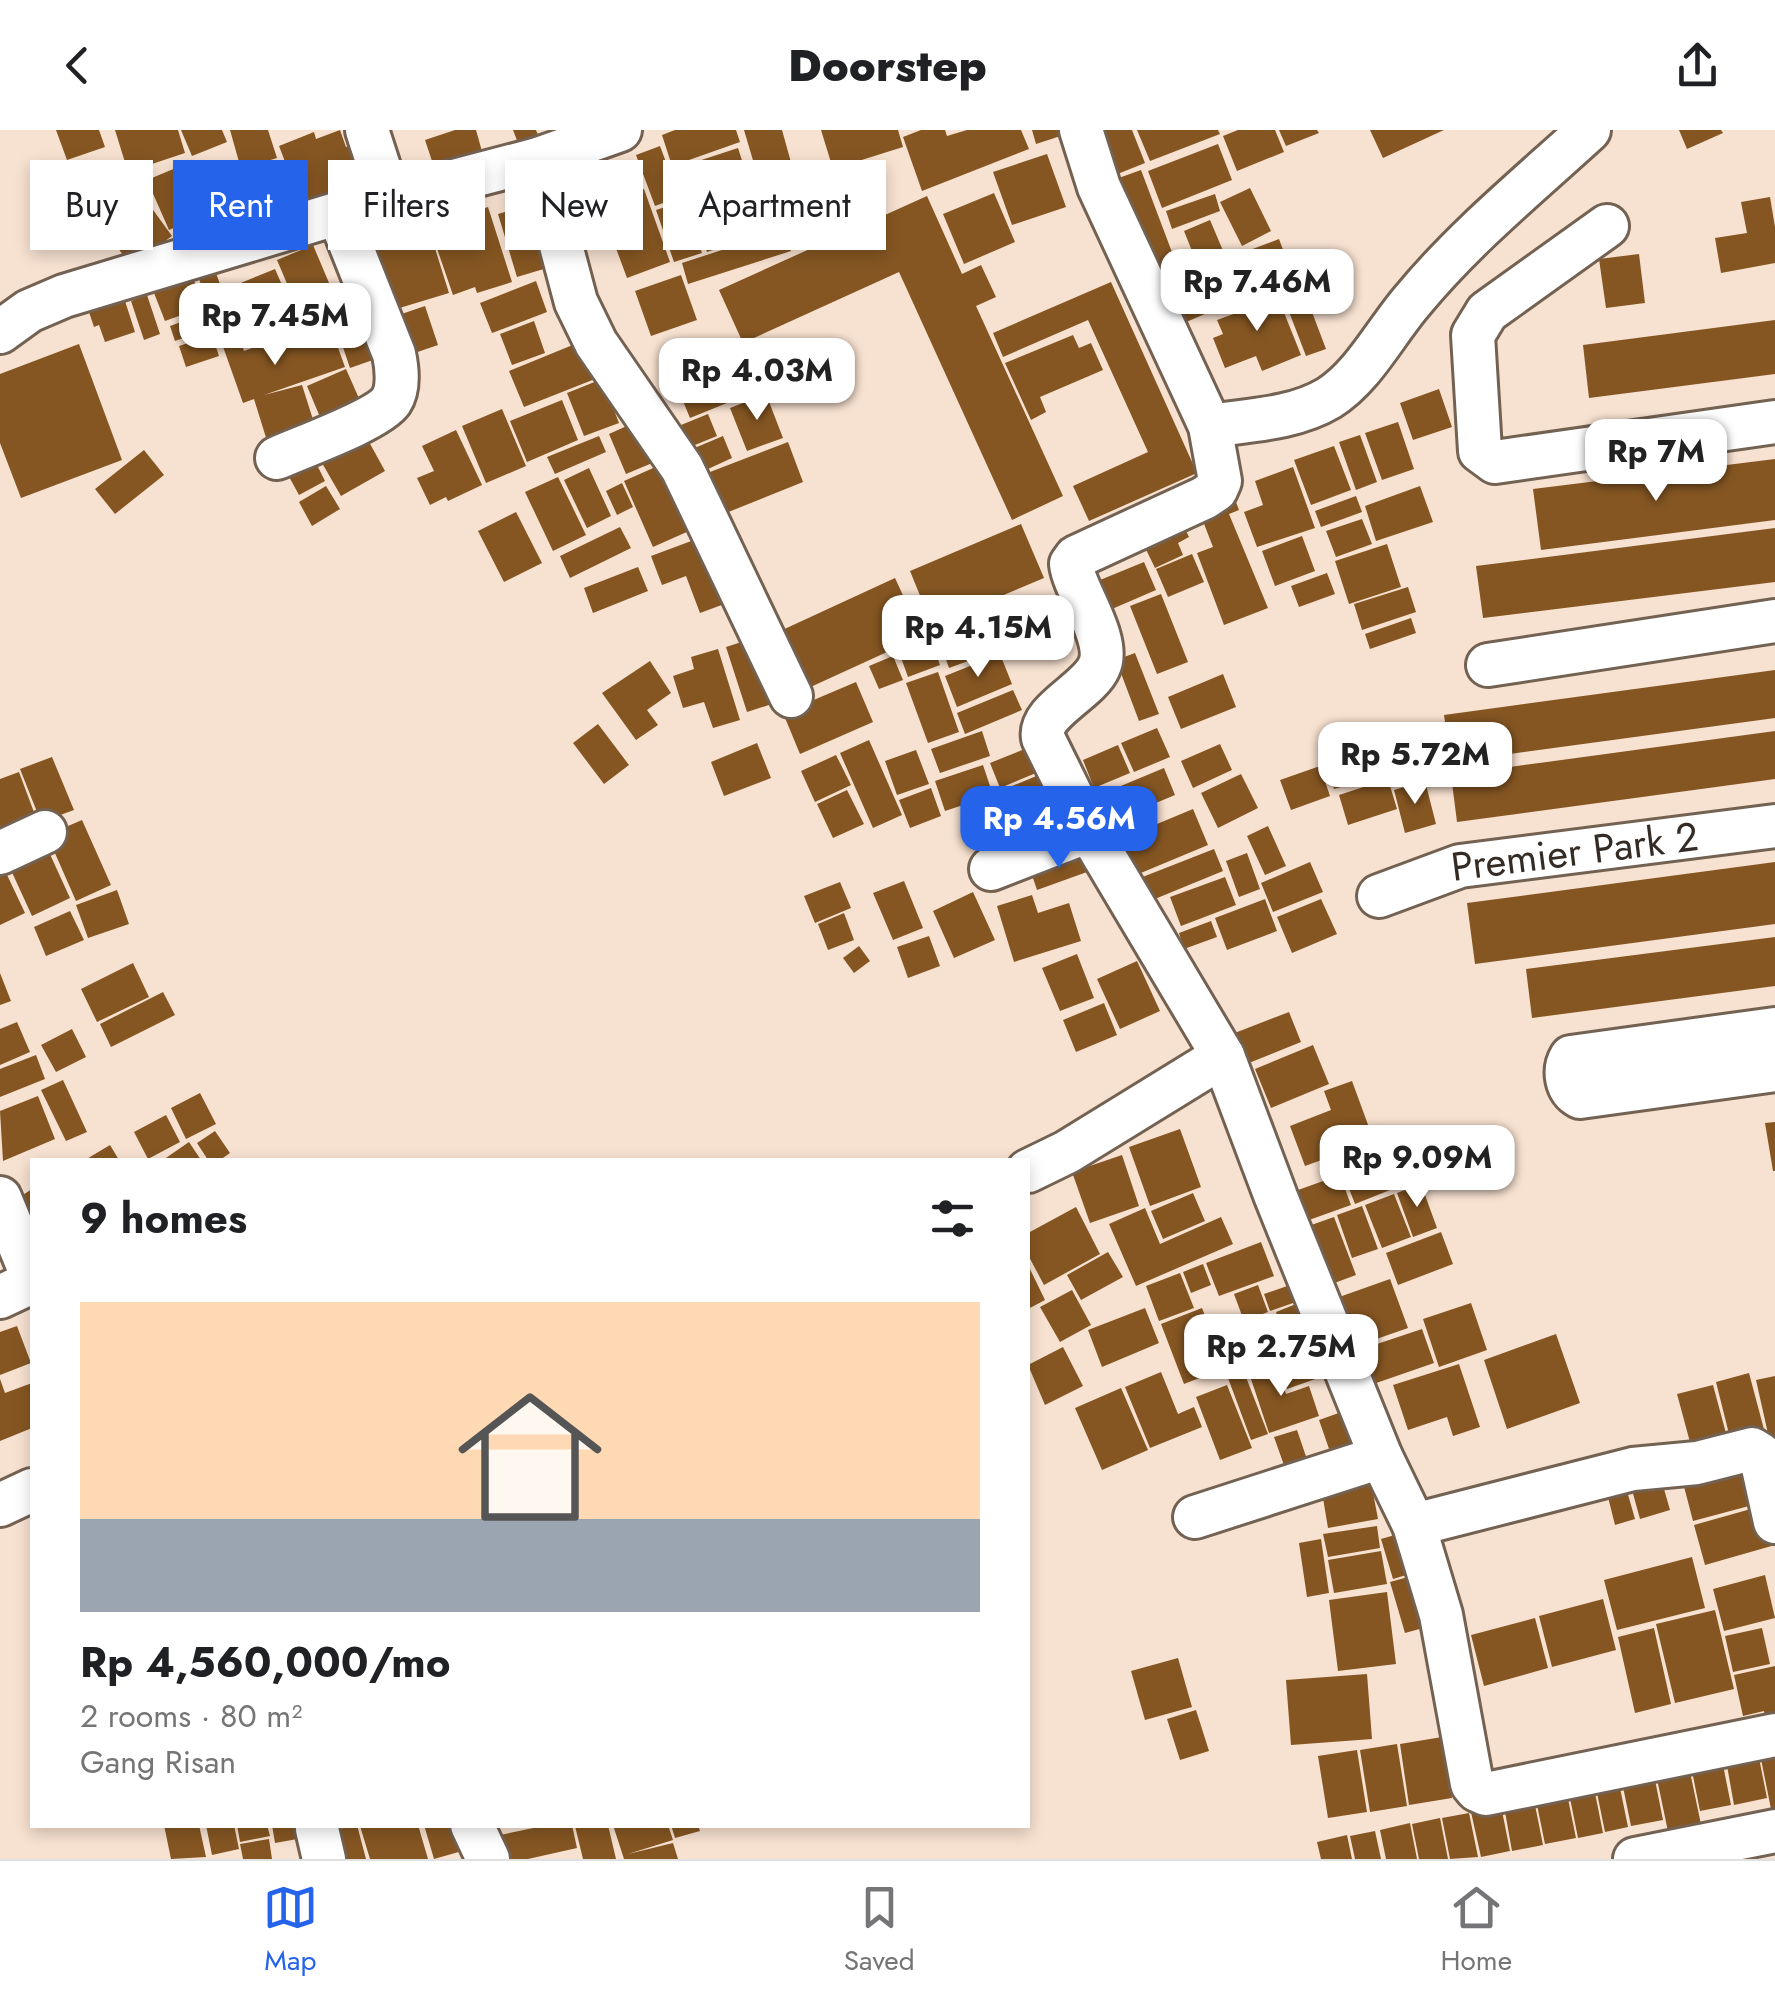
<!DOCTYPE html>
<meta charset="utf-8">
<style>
:root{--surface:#fff;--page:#f2f2f2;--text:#202124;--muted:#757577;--line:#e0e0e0;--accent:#2563eb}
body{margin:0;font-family:Jost,sans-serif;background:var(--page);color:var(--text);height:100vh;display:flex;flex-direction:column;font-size:38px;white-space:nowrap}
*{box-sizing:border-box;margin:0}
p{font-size:32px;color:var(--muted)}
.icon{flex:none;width:55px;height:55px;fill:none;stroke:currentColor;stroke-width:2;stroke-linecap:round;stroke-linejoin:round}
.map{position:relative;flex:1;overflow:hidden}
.sheet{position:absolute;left:30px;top:1028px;width:1000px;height:670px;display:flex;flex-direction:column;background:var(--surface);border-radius:0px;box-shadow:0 5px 15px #0003}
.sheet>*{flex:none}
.guide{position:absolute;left:30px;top:30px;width:1000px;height:90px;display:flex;gap:20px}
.price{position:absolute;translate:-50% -85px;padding:0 22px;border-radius:20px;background:#fff;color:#222;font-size:32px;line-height:65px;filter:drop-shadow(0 2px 5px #0008)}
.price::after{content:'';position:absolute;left:50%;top:60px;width:30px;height:22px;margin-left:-15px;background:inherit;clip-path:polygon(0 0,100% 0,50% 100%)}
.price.on{background:var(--accent);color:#fff}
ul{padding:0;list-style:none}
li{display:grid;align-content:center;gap:20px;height:530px;padding:0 50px}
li+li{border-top:2px solid var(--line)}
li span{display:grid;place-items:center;height:310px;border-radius:0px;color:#555}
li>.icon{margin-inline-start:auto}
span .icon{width:180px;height:180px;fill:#fffc;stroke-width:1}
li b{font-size:42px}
h2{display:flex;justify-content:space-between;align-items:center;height:120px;padding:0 50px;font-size:42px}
.chip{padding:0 35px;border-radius:0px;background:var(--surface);box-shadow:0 5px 15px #0003;font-size:35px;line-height:90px}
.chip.on{background:var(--accent);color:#fff}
header{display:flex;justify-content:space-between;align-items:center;height:130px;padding:0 50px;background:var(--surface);font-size:45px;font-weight:800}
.tab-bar{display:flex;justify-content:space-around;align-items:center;height:140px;border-top:2px solid var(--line);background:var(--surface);font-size:28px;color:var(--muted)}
.tab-bar a{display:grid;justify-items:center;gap:5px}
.tab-bar .on{color:var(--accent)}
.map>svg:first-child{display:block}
.building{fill:#855622}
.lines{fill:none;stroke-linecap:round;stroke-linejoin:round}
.minor-casing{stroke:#736152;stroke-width:48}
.minor{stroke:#fff;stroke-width:42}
.labels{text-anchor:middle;stroke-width:10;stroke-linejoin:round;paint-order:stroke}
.street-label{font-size:40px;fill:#342b25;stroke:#f7e1d0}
</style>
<header><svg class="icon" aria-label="back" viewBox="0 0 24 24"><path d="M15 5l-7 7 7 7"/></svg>Doorstep<svg class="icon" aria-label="share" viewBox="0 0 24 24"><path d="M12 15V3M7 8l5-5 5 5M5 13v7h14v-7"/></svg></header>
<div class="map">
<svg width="1775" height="1729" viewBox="0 0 1775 1729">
<rect width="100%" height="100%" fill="#f7e1d0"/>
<path class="building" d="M56 0H99L105 17 67 30Z
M115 0H178L185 23 128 42Z
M181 0H222L227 12 192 26Z
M230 0H268L277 28 241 39Z
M340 0 346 17 353 14 363 38 355 41 360 54 304 81 279 16 314 2 316 9Z
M455 0H476L483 25 435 40 425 10Z
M513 0H536L543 18 523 26Z
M675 0H736L740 12 672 36 662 5Z
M744 0H782L799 61 765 71Z
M821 0H898L903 17 833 39Z
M921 0H945L947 6 967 0H1021L1029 19 922 61 903 7Z
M1032 0H1076V1L1036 14Z
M1097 0H1132L1145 33 1115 45Z
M1137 0H1218L1220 4 1150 31Z
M1238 0H1275L1284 22 1237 41 1223 6Z
M1279 0H1317L1319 3 1286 16Z
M1370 0H1444L1383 28Z
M1679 0H1721L1723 3 1687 19Z
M1218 14 1232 50 1162 78 1148 41Z
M660 16 679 67 655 76 636 25Z
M738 18 750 55 693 75 680 37Z
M1047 24 1066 77 1012 95 993 42Z
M235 33 254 83 214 95 195 45Z
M183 35 205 84 169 100 147 50Z
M1141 40 1181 146 1153 157 1113 50Z
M135 55 172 106 131 136 94 85Z
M1250 58 1271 101 1242 116 1220 72Z
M644 59 670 132 627 148 600 75Z
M818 63 830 95 792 108 781 76Z
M994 63 1015 112 964 134 943 84Z
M1215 64 1220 81 1172 99 1166 81Z
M927 66 962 144 981 135 996 167 976 176 1063 366 1012 390 899 142 743 213 719 160Z
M1770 67 1775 97V133L1721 143 1715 108 1747 103 1741 72Z
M757 70 767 103 707 122 696 89Z
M684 71 702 123 674 132 656 80Z
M538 72 557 135 517 147 498 84Z
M776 74 791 121 688 154 682 133 771 104 763 78Z
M488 77 512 152 477 163 475 157 453 165 432 104 455 96 452 89Z
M1210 90 1227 130 1200 141 1184 101Z
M428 96 449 163 383 183 362 117Z
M1279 109 1294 149 1246 167 1231 127Z
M313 115 335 167 299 182 277 130Z
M1639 124 1645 173 1606 178 1599 129Z
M1228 134 1242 168 1177 196 1163 161Z
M275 139 295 185 245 205 226 159Z
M216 143 244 221 328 190 345 237 264 265 302 255 316 299 268 314 254 269 243 273 199 149Z
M681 145 697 190 651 206 635 161Z
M193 148 204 177 165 191 154 163Z
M536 151 547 182 492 203 480 173Z
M1111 152 1197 343 1089 391 1073 356 1148 322 1088 190 1003 227 993 203Z
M1301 153 1326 219 1306 226 1281 161Z
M1275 160 1301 225 1262 241 1256 226 1225 238 1213 208 1223 204 1217 190 1239 182 1236 176Z
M147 165 160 204 144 210 131 171Z
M111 168 113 174 125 171 135 202 105 212 99 195 94 197 87 176Z
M372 175 387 225 350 238 333 188Z
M425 176 438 215 400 228 387 189Z
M206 183 211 198 175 211 170 196Z
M1775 190V244L1589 268 1583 215Z
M534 191 545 223 512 235 500 204Z
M212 205 219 226 186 237 179 216Z
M1073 205 1079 218 1091 213 1103 240 1040 267 1046 282 1031 290 1005 233Z
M761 211 768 229 720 249 712 230Z
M580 212 595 249 524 277 509 241Z
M79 214 122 330 21 368 0 313V244Z
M346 239 365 282 325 299 307 256Z
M602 249 619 293 584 306 567 263Z
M718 250 727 273 690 288 680 264Z
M1439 259 1452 297 1413 310 1400 273Z
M766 264 783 308 747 321 730 278Z
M562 270 578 310 527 332 510 291Z
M502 279 526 336 486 353 462 296Z
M708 284 717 306 690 317 681 295Z
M640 290 657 331 626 344 609 304Z
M1398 292 1414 339 1382 350 1365 303Z
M456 300 482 355 448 371 446 367 430 375 417 348 434 341 422 316Z
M363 301 385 341 341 366 318 326Z
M1360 305 1377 352 1356 360 1339 312Z
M599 306 606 322 555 344 547 327Z
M723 306 732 328 695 345 685 322Z
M788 312 803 352 726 383 710 342Z
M1334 316 1351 360 1311 375 1294 330Z
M144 320 164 345 115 384 95 359Z
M314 329 325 351 299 365 287 343Z
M1775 329V390L1541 420 1533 359Z
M669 331 698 397 653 417 624 351Z
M1293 337 1315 398 1257 417 1244 382 1263 375 1255 351Z
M589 338 611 386 587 398 564 350Z
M558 347 586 405 553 421 525 362Z
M622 353 633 377 617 385 606 361Z
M326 356 340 379 312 396 299 372Z
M1420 356 1433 392 1376 411 1365 376Z
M1231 359 1239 380 1229 384 1268 478 1224 495 1197 423 1213 417 1196 373Z
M1356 366 1362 382 1321 397 1315 381Z
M516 382 542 433 504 452 478 401Z
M1177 382 1189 407 1178 413 1183 425 1155 438 1137 401Z
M1362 389 1372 414 1336 427 1326 401Z
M1021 394 1044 448 932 495 910 441Z
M620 397 631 418 570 448 560 426Z
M1775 398V452L1483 488 1476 436Z
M1302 406 1315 441 1275 456 1262 421Z
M702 407 727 473 700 483 686 446 662 455 651 426Z
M1387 414 1401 457 1349 474 1335 431Z
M1192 424 1204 452 1168 467 1156 439Z
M1144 432 1156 460 1112 479 1100 450Z
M638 437 648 461 593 483 584 458Z
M1327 443 1335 464 1299 477 1291 456Z
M895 448 922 506 804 560 778 502Z
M1408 457 1416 482 1362 500 1354 474Z
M1161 464 1188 532 1157 544 1130 476Z
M1411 488 1416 503 1370 519 1365 504Z
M987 489 998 520 949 538 938 507Z
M757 507 778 572 747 582 726 517Z
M931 510 940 535 908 547 899 522Z
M718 519 740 590 713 598 704 572 683 578 673 546 694 539 691 527Z
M1135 523 1159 584 1139 591 1116 530Z
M1000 524 1012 554 957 577 945 546Z
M893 526 903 550 879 559 869 536Z
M650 531 671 563 647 580 658 595 636 610 602 563Z
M1775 540V588L1451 632 1444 585Z
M938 542 959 602 928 613 906 553Z
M1223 544 1236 577 1181 599 1168 567Z
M856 552 873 592 800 624 783 583Z
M1013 560 1022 580 965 604 957 583Z
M598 594 629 635 604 654 573 613Z
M1157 598 1170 627 1134 642 1121 613Z
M982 601 990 626 940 643 931 619Z
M1775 601V649L1457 692 1451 645Z
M869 610 902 685 873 698 840 623Z
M1042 612 1053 636 1000 658 990 633Z
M757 613 771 648 724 666 711 632Z
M1220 614 1232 640 1193 658 1181 631Z
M1118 615 1130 643 1094 658 1083 630Z
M1379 616 1387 644 1334 659 1327 630Z
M916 620 929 654 897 665 885 631Z
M836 625 851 655 815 672 801 641Z
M52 627 74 680 41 692 20 639Z
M983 635 993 665 945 681 935 651Z
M1320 636 1330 666 1291 680 1280 650Z
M1164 638 1175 665 1127 685 1116 658Z
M1053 639 1070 682 1022 701 1005 659Z
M19 642 38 693 0 708V649Z
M1241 644 1258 678 1218 698 1201 663Z
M1388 649 1397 679 1348 695 1339 665Z
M1425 651 1436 694 1405 703 1394 660Z
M931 658 941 686 910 698 899 670Z
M847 660 864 694 833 708 817 674Z
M990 670 1006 710 981 721 964 681Z
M1193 679 1208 715 1124 750 1109 714Z
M82 690 111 755 76 771 47 705Z
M1268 696 1286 736 1265 745 1247 706Z
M43 709 70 768 32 786 5 727Z
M1214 719 1223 741 1150 771 1140 748Z
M1080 721 1087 742 1037 760 1031 742Z
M1247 723 1260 759 1239 767 1226 731Z
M0 730 25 783 0 795Z
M1310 732 1323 762 1273 782 1261 753Z
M1775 732V794L1475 834 1467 773Z
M1225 747 1236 775 1181 796 1170 767Z
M904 751 923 798 893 810 873 763Z
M840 752 851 778 815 793 804 766Z
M117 760 129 794 88 808 76 775Z
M973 762 995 810 954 828 933 781Z
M1032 765 1038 783 1069 773 1081 811 1014 832 997 776Z
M1265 769 1277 801 1227 820 1215 788Z
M1321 769 1337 804 1292 823 1277 787Z
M70 781 84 810 46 826 34 797Z
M844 783 854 810 828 820 818 794Z
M1211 791 1217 807 1184 819 1179 803Z
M929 806 940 836 908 848 897 817Z
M1775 807V856L1532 888 1526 839Z
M859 816 870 831 854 843 843 828Z
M1077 824 1094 868 1060 881 1042 838Z
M1137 831 1160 881 1120 899 1097 849Z
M133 833 149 867 97 892 81 859Z
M0 843 11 871 0 875Z
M163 862 175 885 111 917 100 894Z
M1104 873 1117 905 1076 922 1063 890Z
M1289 882 1301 912 1239 937 1227 906Z
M17 892 30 922 0 935V899Z
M72 899 86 927 56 942 41 915Z
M1313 915 1329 954 1271 978 1255 939Z
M36 925 45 949 0 967V939Z
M63 950 87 1002 66 1011 41 960Z
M1352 951 1374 1011 1305 1036 1290 996 1331 980 1324 961Z
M200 963 216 994 186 1009 171 978Z
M38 966 55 1009 3 1031 0 981Z
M166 985 180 1012 148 1029 134 1002Z
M1775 992V1041H1773L1765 993Z
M1180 999 1201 1057 1150 1076 1129 1017Z
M215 1001 230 1023 220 1030H208L197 1013Z
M189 1012 201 1030H163Z
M110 1015 119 1030H85Z
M1382 1022 1395 1058 1355 1074 1341 1038Z
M1122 1025 1139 1076 1090 1093 1072 1042Z
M1340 1045 1351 1075 1309 1090 1298 1060Z
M1421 1054 1437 1098 1413 1107 1397 1063Z
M32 1059V1093L12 1072Z
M1193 1063 1205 1091 1163 1109 1151 1081Z
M1394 1064 1411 1107 1382 1118 1365 1075Z
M1362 1076 1378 1119 1352 1128 1337 1085Z
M1076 1077 1100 1124 1044 1155 1028 1125V1103Z
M1145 1078 1160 1114 1221 1087 1233 1114 1136 1156 1109 1094Z
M1334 1087 1356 1145 1321 1158 1300 1099Z
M1441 1102 1453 1134 1398 1155 1386 1123Z
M1261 1112 1274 1146 1219 1166 1206 1133Z
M1108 1122 1123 1147 1081 1170 1067 1145Z
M1203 1134 1211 1155 1191 1163 1183 1142Z
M1028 1135 1045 1170 1028 1179Z
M1180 1143 1194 1178 1159 1191 1146 1156Z
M1390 1149 1408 1198 1345 1220 1328 1171Z
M1293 1154 1299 1171 1270 1181 1264 1164Z
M1258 1155 1268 1182 1244 1191 1234 1164Z
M1072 1160 1091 1195 1060 1212 1040 1177Z
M1311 1168 1331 1219 1296 1232 1276 1182Z
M1471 1173 1487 1220 1439 1237 1423 1189Z
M1145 1178 1159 1213 1102 1237 1088 1200Z
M1202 1178 1225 1238 1184 1254 1161 1194Z
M1248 1191 1256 1213 1223 1225 1214 1203Z
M17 1196 31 1233 0 1245V1202Z
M1422 1199 1434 1233 1359 1259 1347 1224Z
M1556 1204 1580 1273 1507 1299 1484 1230Z
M1283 1206 1288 1222 1229 1244 1224 1228Z
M1063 1217 1083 1256 1045 1275 1028 1235Z
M1331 1223 1338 1241 1287 1259 1280 1242Z
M1274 1231 1286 1264 1309 1256 1319 1286 1269 1303 1248 1240Z
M1459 1234 1480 1297 1453 1306 1447 1287 1408 1300 1393 1255Z
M1161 1242 1178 1284 1194 1277 1202 1297 1150 1318 1125 1257Z
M1244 1242 1268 1304 1251 1310 1228 1248Z
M1749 1243 1766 1307 1732 1316 1716 1252Z
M1775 1246V1316L1771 1317 1756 1250Z
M0 1249 5 1263 32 1253V1298L0 1311Z
M1227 1255 1252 1318 1220 1330 1196 1267Z
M1713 1255 1730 1318 1694 1327 1677 1264Z
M1121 1258 1148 1320 1102 1340 1075 1278Z
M1350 1279 1365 1326 1335 1336 1319 1290Z
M1297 1300 1312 1344 1290 1352 1274 1307Z
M1752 1326 1764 1372 1693 1391 1681 1345Z
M1370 1347 1378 1389 1328 1398 1321 1356Z
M1662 1352 1670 1380 1640 1389 1632 1360Z
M1627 1361 1635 1389 1615 1395 1608 1367Z
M1765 1375 1775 1415 1705 1435 1694 1395Z
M1377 1396 1380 1418 1328 1427 1323 1404Z
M1412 1400 1423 1440 1393 1449 1381 1409Z
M1321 1409 1329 1463 1307 1467 1299 1413Z
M1381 1421 1387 1454 1334 1463 1328 1430Z
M1692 1427 1705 1478 1617 1500 1604 1450Z
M1426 1442 1441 1493 1405 1503 1390 1452Z
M1765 1445 1775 1488 1724 1501 1713 1459Z
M1387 1462 1396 1534 1338 1541 1329 1470Z
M1603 1469 1616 1520 1552 1537 1539 1486Z
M1715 1480 1734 1559 1675 1573 1656 1494Z
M1535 1488 1548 1538 1484 1556 1471 1505Z
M1654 1498 1671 1574 1635 1583 1618 1507Z
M1762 1498 1770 1534 1733 1542 1725 1506Z
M1178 1528 1192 1577 1145 1590 1131 1541Z
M1775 1536V1600L1768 1601 1764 1581 1743 1586 1734 1545Z
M1367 1544 1372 1609 1291 1615 1286 1550Z
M1196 1580 1209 1621 1180 1630 1167 1589Z
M1442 1607 1452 1668 1409 1675 1400 1614Z
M1397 1614 1407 1676 1370 1682 1360 1620Z
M1357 1620 1367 1682 1328 1688 1318 1626Z
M1775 1621V1689H1773L1760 1624Z
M1758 1623 1767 1668 1734 1675 1726 1630Z
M1722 1630 1731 1675 1700 1681 1691 1636Z
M1689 1637 1703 1704 1670 1711 1656 1644Z
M1654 1645 1663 1690 1631 1696 1622 1652Z
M1619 1653 1628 1697 1605 1702 1596 1658Z
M1594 1658 1603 1703 1578 1708 1569 1663Z
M1567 1664 1576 1708 1545 1714 1536 1670Z
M1534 1670 1543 1715 1512 1721 1504 1676Z
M1501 1676 1510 1721 1481 1727 1471 1682Z
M1469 1683 1478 1727 1450 1729 1442 1688Z
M1440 1688 1448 1729H1419L1412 1694Z
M1410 1693 1417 1729H1386L1380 1700Z
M164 1695H199L206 1727 171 1729Z
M206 1695H234L239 1719 212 1725Z
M237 1695H267L270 1706 240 1712Z
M272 1695H300L303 1708 275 1713Z
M357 1695 366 1729H338L330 1701Z
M418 1695 428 1729H370L360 1696Z
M424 1695H463L469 1719 434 1729Z
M548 1695H572L577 1718 528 1729H500L495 1706Z
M608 1695 616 1729H583L575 1696Z
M613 1695H668L673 1710 628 1724 673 1713 678 1729H624Z
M671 1695H698L700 1701 675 1708Z
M1375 1701 1381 1729H1355L1350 1706Z
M1347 1705 1352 1729H1321L1317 1712Z
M269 1709 272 1729H243L240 1714Z"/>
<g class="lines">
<defs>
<g id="minor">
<path d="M367 0 389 68"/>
<path d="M1081 0 1099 57 1210 296 1220 351 1216 360 1204 368 1076 427 1071 434C1074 460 1112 510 1099 537 1088 562 1038 581 1043 608L1089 701 1223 926 1276 1067 1381 1327 1414 1395 1441 1485 1472 1654 1477 1660 1486 1664 1775 1605"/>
<path d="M538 29 576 172 596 213 682 338 791 566"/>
<path d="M1607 96 1487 182 1473 205 1480 321 1495 332 1775 292"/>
<path d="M0 202 29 181 64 166 389 68 538 29 620 0"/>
<path d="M1210 296C1249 290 1294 289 1329 268 1364 246 1386 201 1413 170 1465 107 1529 55 1589 0"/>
<path d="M277 328C301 317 378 290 391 271 399 259 397 238 394 224L338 83"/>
<path d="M1488 535 1775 491"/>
<path d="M0 723 45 702"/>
<path d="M991 739 1089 701"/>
<path id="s1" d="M1379 766 1460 736 1775 696"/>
<path d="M1775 899 1571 927C1563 940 1566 960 1580 967L1775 940"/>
<path d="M1028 1041 1067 1022 1223 926"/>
<path d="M0 1068 32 1146"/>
<path d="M0 1167 32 1152"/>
<path d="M0 1375 32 1360"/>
<path d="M1195 1387 1381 1327"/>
<path d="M1414 1395 1633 1339 1697 1333 1752 1319 1760 1324 1775 1392"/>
<path d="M472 1695 488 1729"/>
<path d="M317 1699 324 1729"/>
<path d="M1635 1729 1775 1701"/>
</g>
</defs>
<use href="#minor" class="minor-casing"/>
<use href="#minor" class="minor"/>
</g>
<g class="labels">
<g class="street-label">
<text dy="14" stroke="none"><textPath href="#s1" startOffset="202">Premier Park 2</textPath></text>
</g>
</g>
</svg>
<b class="price" style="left:1257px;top:204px">Rp 7.46M</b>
<b class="price" style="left:275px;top:238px">Rp 7.45M</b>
<b class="price" style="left:757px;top:293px">Rp 4.03M</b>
<b class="price" style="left:1656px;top:374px">Rp 7M</b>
<b class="price" style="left:978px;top:550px">Rp 4.15M</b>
<b class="price" style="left:1415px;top:677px">Rp 5.72M</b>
<b class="price on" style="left:1059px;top:741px">Rp 4.56M</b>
<b class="price" style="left:1417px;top:1080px">Rp 9.09M</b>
<b class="price" style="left:1281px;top:1269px">Rp 2.75M</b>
<div class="guide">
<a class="chip">Buy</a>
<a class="chip on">Rent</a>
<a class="chip">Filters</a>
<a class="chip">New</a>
<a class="chip">Apartment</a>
</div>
<section class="sheet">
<h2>9 homes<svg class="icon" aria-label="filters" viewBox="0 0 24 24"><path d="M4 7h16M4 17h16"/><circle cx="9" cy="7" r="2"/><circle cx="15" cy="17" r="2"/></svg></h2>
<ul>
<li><span style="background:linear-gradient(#ffd9b3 70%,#9aa5b1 0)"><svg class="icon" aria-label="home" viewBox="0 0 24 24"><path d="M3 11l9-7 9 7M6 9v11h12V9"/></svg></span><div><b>Rp 4,560,000/mo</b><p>2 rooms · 80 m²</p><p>Gang Risan</p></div></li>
</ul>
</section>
</div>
<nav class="tab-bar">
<a class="on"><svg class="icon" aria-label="map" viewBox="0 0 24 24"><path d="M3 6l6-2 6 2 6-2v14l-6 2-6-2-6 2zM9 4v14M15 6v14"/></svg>Map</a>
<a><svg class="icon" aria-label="saved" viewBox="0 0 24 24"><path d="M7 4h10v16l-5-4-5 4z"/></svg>Saved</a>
<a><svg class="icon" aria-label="home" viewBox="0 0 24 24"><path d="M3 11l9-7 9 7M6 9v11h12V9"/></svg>Home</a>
</nav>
